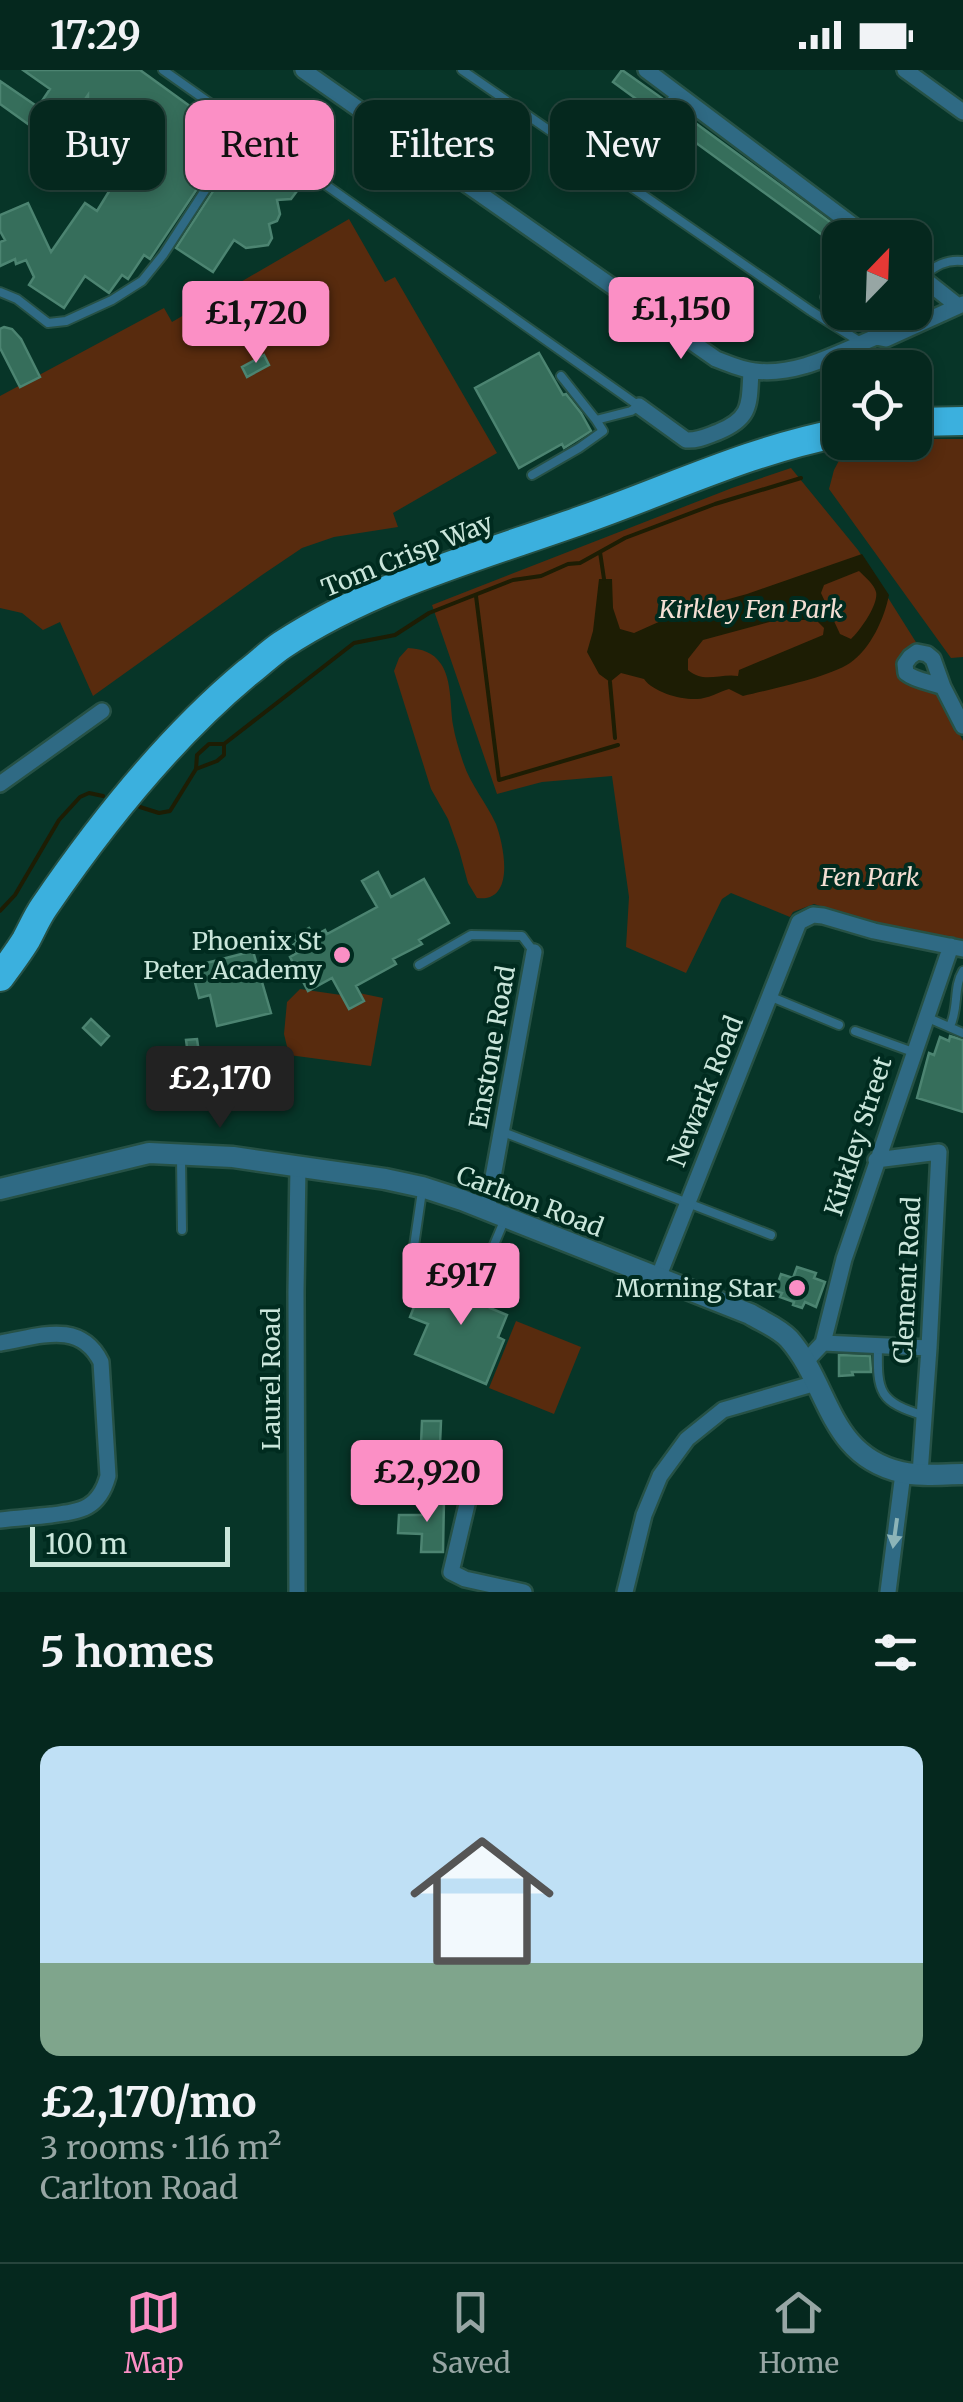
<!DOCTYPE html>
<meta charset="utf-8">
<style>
:root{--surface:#05281e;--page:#0e3027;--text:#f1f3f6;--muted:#97a6a4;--line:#26443c;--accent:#fb8fc5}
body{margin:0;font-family:Merriweather,serif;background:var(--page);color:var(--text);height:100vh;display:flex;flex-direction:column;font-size:38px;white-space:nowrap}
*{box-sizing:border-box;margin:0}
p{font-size:32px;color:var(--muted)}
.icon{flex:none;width:55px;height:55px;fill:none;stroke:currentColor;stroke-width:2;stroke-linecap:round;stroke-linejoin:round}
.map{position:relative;height:1522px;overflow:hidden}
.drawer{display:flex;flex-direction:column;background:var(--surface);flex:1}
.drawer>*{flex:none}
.banner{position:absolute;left:30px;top:30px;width:905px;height:90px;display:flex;gap:20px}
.needle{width:65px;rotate:23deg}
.controls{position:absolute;left:822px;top:150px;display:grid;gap:20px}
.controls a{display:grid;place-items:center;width:110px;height:110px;border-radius:20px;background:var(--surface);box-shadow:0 5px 15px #0003,0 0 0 2px var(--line);font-size:50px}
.scale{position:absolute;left:30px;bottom:25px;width:200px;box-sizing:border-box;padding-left:10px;border:5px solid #cae6db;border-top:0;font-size:28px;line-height:35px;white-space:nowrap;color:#cae6db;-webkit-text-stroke:8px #002b1f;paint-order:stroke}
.price{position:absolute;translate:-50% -85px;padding:0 22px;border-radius:10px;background:var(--accent);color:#111;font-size:32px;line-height:65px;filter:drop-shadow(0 2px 5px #0008)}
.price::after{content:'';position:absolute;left:50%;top:60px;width:30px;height:22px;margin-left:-15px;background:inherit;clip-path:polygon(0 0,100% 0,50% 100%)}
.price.selected{background:#222;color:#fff}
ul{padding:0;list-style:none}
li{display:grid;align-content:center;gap:20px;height:530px;padding:0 40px}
li span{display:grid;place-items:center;height:310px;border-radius:20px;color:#555}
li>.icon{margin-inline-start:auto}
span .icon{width:180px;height:180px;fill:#fffc;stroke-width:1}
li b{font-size:42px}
h2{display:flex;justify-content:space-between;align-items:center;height:120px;padding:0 40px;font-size:42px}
.pill{padding:0 35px;border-radius:20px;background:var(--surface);box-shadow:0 5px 15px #0003,0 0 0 2px var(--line);font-size:35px;line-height:90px}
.pill.selected{background:var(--accent);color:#111}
.status{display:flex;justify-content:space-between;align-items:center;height:70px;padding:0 50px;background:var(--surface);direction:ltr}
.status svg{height:28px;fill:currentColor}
.menu{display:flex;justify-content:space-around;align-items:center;height:140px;border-top:2px solid var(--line);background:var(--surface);font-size:28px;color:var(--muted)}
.menu a{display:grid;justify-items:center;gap:5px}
.menu .selected{color:var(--accent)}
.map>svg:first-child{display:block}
.green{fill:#582b0e}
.water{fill:#1d1d04;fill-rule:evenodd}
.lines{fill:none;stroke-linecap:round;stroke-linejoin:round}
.stream{stroke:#1d1d04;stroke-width:4}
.building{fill:#366e5b;stroke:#4c8471;stroke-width:2.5;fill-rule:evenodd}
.service-casing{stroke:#265145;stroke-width:12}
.minor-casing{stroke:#265145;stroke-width:20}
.tertiary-casing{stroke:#265145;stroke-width:25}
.trunk-casing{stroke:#265145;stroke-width:32}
.service{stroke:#2f6a84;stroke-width:8}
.minor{stroke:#2f6a84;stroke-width:15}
.tertiary{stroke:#2f6a84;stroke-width:20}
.trunk{stroke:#3bb0de;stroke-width:28}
.oneway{fill:#8cb4b8}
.poi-dot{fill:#fb8fc5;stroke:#002b1f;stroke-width:4}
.labels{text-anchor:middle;stroke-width:8;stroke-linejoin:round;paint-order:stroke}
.street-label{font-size:25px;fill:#cae6db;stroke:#002b1f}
.park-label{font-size:25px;font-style:italic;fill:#f3ded3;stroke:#002b1f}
.poi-label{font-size:25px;fill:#cae6db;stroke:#002b1f;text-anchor:end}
</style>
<div class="status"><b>17:29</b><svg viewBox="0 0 49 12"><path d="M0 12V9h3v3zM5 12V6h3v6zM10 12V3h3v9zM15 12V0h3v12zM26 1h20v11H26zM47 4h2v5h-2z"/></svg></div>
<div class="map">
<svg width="963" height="1522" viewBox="0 0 963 1522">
<rect width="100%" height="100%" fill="#073528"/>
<path class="green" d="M349 149 385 212 395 207 497 383 393 443 398 457 334 467 302 478 262 505 93 626 60 552 43 560 22 543 0 538V326L164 238 172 252Z
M931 369H963V587L951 588 829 419 834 400 843 383Z
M791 398 858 480 919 577 900 592 937 620 963 671V871L888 858 814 834 793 842 790 847 731 823 722 829 686 903 626 877 629 827 612 706 542 712 497 724 432 535 732 418Z
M408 578C422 579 433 582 441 594 452 610 450 637 453 655 455 667 459 680 463 692 471 716 486 732 496 754 504 776 516 833 477 828L468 813 459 780 448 749 431 719 394 601 399 588Z
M300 919 341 925 349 938 359 923 383 928 371 996 289 985 284 964 287 932Z
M516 1251 581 1277 554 1344 489 1318Z"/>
<path class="water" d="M862 484 889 525C884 549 871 578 850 593 827 608 771 619 743 626L729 619C719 622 707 629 697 629 681 630 653 622 644 609L621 603 610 612 599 604 587 582 593 561 599 509H612L613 538 620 559 634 563 681 542 747 524ZM859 501C865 507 874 514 876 522 879 534 860 561 851 569L840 564 821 523 824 515ZM792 546 800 550H816L824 558 823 565 739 600 738 606C720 603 704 614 688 600V589L703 570Z"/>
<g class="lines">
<path class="stream" d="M600 482 604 509
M476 526 499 710 618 675
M610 612 615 668
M196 699 197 685 209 674H224
M140 737 159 743 170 741 196 699 217 691 224 685V674L354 573 395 565 429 543 513 510 541 506 568 494 580 493 625 468 715 434 801 408
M0 841 15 825 59 750 80 727 89 723 103 726"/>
</g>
<path class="building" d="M23 0H140L216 55 220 50 241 65 239 68 276 93 273 98 295 113 297 121 291 129 277 130 280 144 277 151 269 154 272 168 268 175 246 178 234 170 213 202 176 178 219 112V104L212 101 207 104 150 189 144 185 128 209 122 205 109 223 85 206 64 238 29 215 34 207 26 190 16 194 15 189 0 196V172L5 170 0 161V145L28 133 51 182 85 133 97 141 113 115 0 34V11L38 37 50 19ZM88 25V76L64 59Z
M622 0 663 29 654 42 613 12Z
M675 38 837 157 851 168H840V178L666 51Z
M4 257 12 259 21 269 40 307 20 317 0 278V259Z
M539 283 563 325 566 324 581 343 591 361 564 378 562 374 519 398 475 318Z
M264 285 269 295 247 307 242 297Z
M378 802 391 827 424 809 449 853 419 870 422 874 393 889 396 894 356 916 364 931 349 939 332 908 308 921 290 887 297 883 293 875 297 872 294 867 309 858 314 866 325 860 327 864 377 837 362 811Z
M253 881 271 943 217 956 210 925 199 928 191 897Z
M91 949 109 966 101 975 83 958Z
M950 966 963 970V1042L917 1028 929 983 934 985 940 967 949 971Z
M197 969 200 990 189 992 186 970Z
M494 1195 506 1200 490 1238 507 1245 498 1267 504 1270 486 1314 415 1284 428 1254 410 1247 424 1211 467 1228 471 1219 479 1223 483 1218Z
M797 1197 816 1203 814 1208 825 1212 816 1237 805 1232 802 1238 793 1235 794 1232 780 1227 782 1223 775 1221 781 1204 793 1208Z
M839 1285 870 1286 871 1302H852L853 1305 839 1306Z
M422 1351H441L440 1374 457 1375V1397L402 1396 403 1373 421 1374Z
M423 1428 444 1429 443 1482H421L422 1464 398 1463 399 1445H422Z"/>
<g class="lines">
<defs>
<path id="service" d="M163 0 639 336 631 341 596 350 603 361 579 378 532 405
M462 0 811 241 862 273
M637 79 677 22
M922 207C935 196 946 189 963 191
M0 222 17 229 48 253 66 251 112 230 142 211 163 185 213 108
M825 227 840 207
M561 306 596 350
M419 895 471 865 522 866 534 882
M769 926 839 955
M926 947 963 963
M950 956C959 938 953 917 963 901
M855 961 913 982
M503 1062 771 1165
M181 1088 182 1160
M478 1213 504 1151
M411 1228 416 1209 412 1199V1190L422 1121
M878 1277C877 1323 879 1332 925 1346"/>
<path id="minor" d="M303 0 716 289C729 294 742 300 755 301 798 306 837 283 876 267L886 269 963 234
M646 0 870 168
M905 0 963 42
M915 202 958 236
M639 336 686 370C698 371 707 366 718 362 752 348 749 334 751 301
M943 617C931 612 916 611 906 603L905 594 910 587 917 582 927 584 933 589 943 617 963 656
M0 714 102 641
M876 1090 939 1082 929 1278 920 1404
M487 1140 534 882
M658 1208 799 852 813 845 823 846 874 861 963 879
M0 1273C38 1267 80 1249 101 1292L108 1406C99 1439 81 1441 51 1445 34 1447 17 1448 0 1450
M823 1273 844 1189 951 876
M806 1291 823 1273 929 1278
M477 1392 451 1502 465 1509 524 1522
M297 1522 296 1222 298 1096
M625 1522 644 1445 660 1406 687 1369 723 1340 816 1313
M888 1522 903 1403"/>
<path id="tertiary" d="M0 1119 149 1083 233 1087 385 1109 422 1117 462 1130 750 1244C763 1252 779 1258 789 1269 830 1316 828 1385 901 1402 920 1407 943 1404 963 1404"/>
<path id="trunk" d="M915 352 963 351
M0 907C9 895 18 883 26 870 32 859 37 847 44 837 102 752 168 669 247 603 259 594 270 583 282 575 373 515 481 486 582 450 668 420 750 380 840 363"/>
</defs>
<use href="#service" class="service-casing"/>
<use href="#minor" class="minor-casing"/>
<use href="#tertiary" class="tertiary-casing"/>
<use href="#trunk" class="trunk-casing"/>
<use href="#service" class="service"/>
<use href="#minor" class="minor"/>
<use href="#tertiary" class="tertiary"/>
<use href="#trunk" class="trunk"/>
</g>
<defs><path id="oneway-solid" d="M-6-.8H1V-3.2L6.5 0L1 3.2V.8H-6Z" transform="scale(2.5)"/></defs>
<use class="oneway" href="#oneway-solid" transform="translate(895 1463) rotate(98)"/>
<g class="poi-dot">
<circle cx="342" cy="885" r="10"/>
<circle cx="797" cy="1218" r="10"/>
</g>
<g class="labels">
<g class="street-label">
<text transform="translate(407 485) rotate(-22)" y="9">Tom Crisp Way</text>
<text transform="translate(492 977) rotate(-80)" y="9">Enstone Road</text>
<text transform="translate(705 1021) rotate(-68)" y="9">Newark Road</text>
<text transform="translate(858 1066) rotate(-72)" y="9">Kirkley Street</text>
<text transform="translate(530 1131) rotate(21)" y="9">Carlton Road</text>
<text transform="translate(907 1210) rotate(-87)" y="9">Clement Road</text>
<text transform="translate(271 1309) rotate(-90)" y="9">Laurel Road</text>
</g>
<g class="park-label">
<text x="751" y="548">Kirkley Fen Park</text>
<text x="870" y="816">Fen Park</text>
</g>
<g class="poi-label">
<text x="322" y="880">Phoenix St<tspan x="322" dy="29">Peter Academy</tspan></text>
<text x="777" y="1227">Morning Star</text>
</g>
</g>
</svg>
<div class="controls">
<a><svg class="needle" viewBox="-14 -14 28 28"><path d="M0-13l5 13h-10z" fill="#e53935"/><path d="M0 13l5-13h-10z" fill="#97a6a4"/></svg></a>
<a><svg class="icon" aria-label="locate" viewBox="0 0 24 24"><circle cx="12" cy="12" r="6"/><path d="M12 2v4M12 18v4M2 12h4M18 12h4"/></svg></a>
</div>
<div class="scale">100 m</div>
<b class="price" style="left:681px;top:292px">£1,150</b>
<b class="price" style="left:256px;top:296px">£1,720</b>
<b class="price selected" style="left:220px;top:1061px">£2,170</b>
<b class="price" style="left:461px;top:1258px">£917</b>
<b class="price" style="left:427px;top:1455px">£2,920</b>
<div class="banner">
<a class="pill">Buy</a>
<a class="pill selected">Rent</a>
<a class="pill">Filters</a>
<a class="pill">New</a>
</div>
</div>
<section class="drawer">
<h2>5 homes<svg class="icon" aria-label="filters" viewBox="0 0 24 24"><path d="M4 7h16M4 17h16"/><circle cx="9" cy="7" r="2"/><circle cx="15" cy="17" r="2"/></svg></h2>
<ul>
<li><span style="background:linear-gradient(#bfe0f5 70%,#7fa58c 0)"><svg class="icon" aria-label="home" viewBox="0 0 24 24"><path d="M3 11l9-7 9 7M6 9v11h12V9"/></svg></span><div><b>£2,170/mo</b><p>3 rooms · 116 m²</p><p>Carlton Road</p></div></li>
</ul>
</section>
<nav class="menu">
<a class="selected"><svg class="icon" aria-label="map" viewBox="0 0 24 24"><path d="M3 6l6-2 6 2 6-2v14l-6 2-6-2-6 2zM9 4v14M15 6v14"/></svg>Map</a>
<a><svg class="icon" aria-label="saved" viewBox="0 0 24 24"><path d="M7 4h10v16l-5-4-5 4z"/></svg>Saved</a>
<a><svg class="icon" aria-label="home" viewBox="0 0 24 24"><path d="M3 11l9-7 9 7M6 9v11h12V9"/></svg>Home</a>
</nav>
